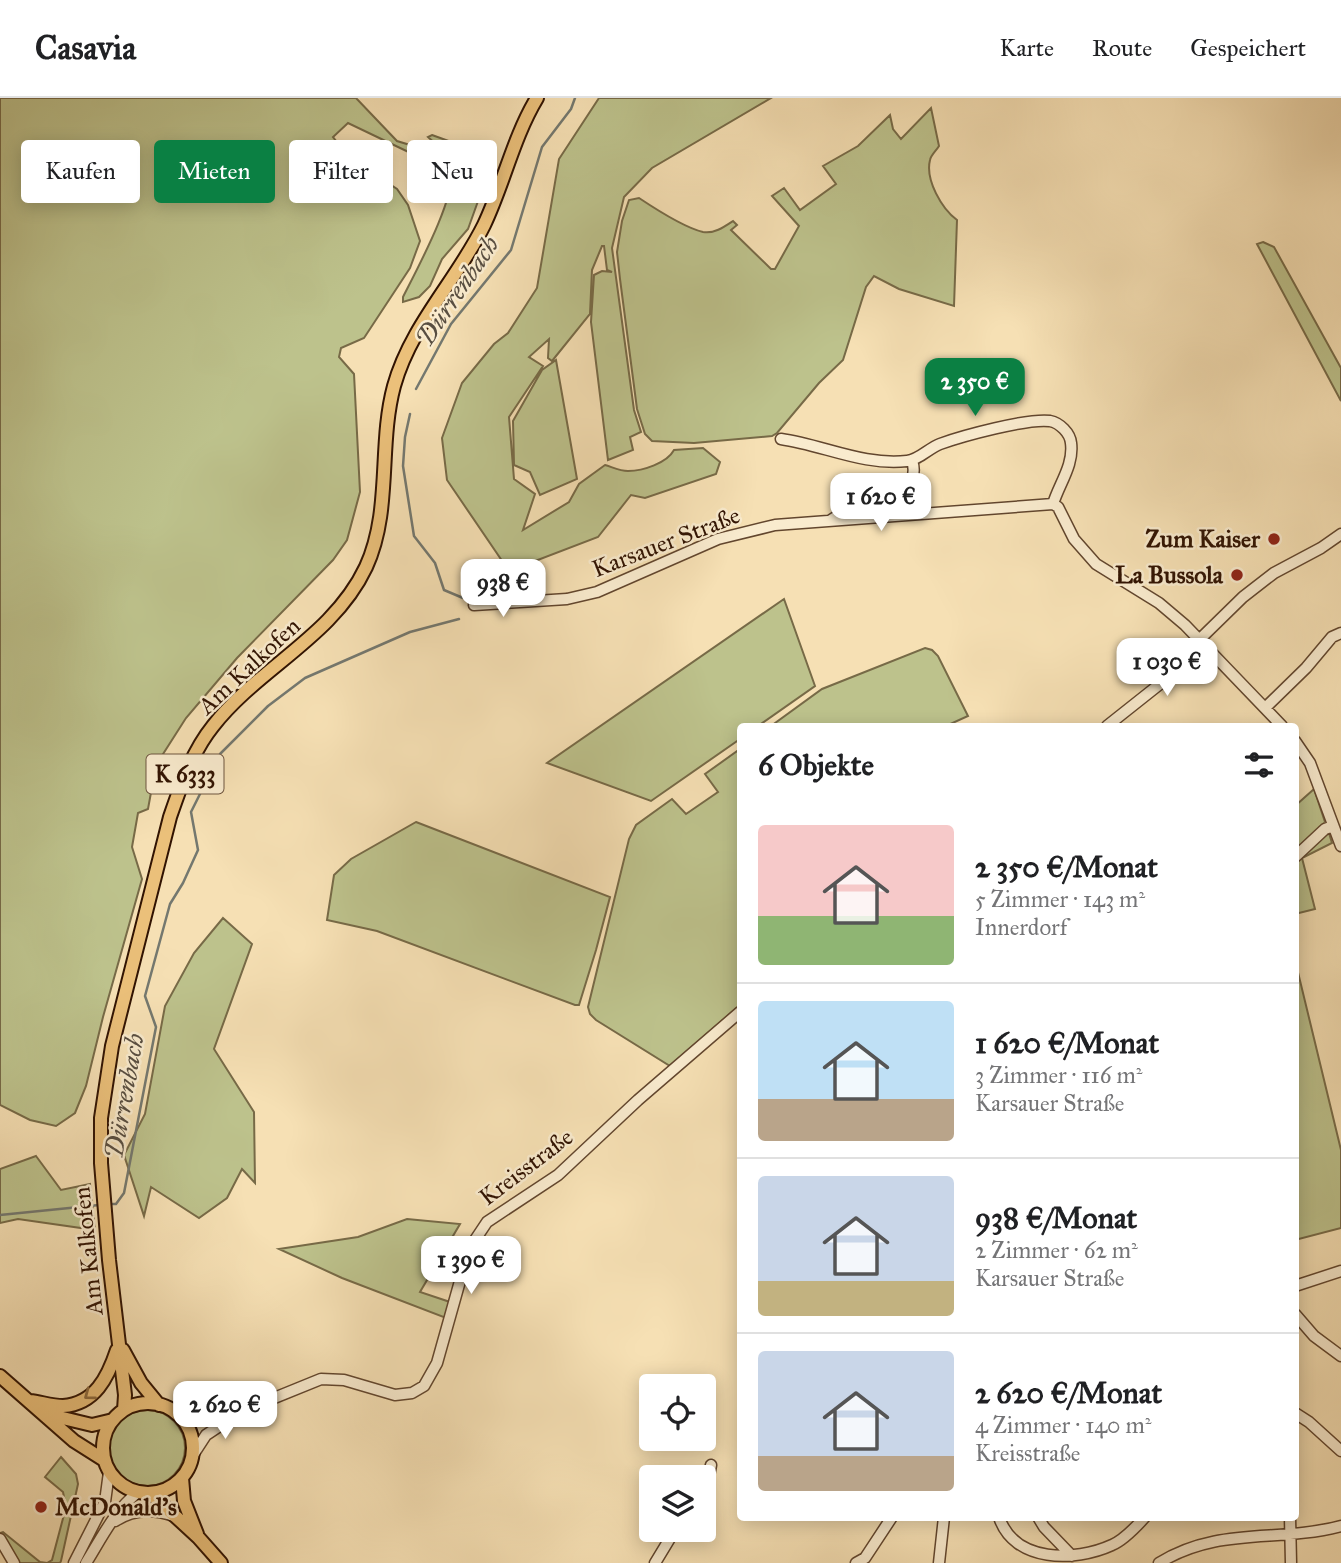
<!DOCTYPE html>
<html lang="de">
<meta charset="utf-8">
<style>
:root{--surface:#fff;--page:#f6f6f6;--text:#202124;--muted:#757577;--line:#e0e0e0;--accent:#0b8043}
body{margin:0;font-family:"IM FELL Great Primer",serif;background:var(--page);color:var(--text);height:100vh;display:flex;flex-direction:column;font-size:26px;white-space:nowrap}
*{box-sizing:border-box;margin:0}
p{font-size:23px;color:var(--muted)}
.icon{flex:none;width:38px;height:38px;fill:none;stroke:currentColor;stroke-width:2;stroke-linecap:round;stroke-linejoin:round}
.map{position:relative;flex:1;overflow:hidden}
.sheet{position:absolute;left:737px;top:625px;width:562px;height:798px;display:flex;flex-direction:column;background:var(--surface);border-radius:7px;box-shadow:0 4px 18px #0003}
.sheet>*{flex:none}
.banner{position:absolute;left:21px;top:42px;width:611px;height:63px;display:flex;gap:14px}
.buttons{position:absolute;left:639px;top:1276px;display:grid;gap:14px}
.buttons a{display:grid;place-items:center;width:77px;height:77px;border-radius:7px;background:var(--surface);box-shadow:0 4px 18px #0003;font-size:35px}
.price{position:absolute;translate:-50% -60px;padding:0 16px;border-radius:14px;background:#fff;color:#222;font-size:23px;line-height:46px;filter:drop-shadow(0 2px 4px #0008)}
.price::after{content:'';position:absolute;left:50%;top:42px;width:21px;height:16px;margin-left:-10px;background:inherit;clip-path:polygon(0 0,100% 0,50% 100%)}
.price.active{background:var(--accent);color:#fff}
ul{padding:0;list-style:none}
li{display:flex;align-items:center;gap:21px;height:175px;padding:0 21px}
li+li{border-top:2px solid var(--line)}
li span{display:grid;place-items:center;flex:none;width:196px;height:140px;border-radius:7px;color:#555}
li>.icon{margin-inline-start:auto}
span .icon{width:84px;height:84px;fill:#fffc;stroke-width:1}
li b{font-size:30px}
h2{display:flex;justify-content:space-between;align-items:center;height:84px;padding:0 21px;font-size:30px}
.pill{padding:0 24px;border-radius:7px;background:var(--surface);box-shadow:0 4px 18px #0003;font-size:24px;line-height:63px}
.pill.active{background:var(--accent);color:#fff}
header{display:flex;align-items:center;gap:42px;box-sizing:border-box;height:98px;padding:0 35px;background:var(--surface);border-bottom:2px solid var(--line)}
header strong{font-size:33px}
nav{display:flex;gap:38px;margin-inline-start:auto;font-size:24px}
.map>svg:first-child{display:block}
.green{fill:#bdc28c;stroke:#776a47;stroke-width:2}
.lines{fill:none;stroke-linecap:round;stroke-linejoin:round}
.stream{stroke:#74786f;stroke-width:2.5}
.minor-casing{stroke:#62462e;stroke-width:13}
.major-casing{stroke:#311302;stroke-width:16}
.minor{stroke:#f9ebce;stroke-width:10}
.major{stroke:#ebc07a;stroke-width:12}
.oneway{stroke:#8e6a3e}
.poi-dot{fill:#8f2418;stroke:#f9ebce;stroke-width:2.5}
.labels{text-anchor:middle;stroke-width:5;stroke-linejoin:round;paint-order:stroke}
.shield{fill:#f9ebce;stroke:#6d543f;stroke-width:2}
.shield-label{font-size:23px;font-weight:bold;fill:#311302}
.poi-label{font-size:24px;font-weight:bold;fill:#311302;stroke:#f9ebce;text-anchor:end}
.street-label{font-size:24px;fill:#311302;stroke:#f9ebce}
.water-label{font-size:26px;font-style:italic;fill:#584e41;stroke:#f9ebce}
</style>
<header>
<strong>Casavia</strong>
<nav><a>Karte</a><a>Route</a><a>Gespeichert</a></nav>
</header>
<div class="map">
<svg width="1341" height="1465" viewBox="0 0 1341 1465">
<rect width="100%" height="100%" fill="#f6e0b4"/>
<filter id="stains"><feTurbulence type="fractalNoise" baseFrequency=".00286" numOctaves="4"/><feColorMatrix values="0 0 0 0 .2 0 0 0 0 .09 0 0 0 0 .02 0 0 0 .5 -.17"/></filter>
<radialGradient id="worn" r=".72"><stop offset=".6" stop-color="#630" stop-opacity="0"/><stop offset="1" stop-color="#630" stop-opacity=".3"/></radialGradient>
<path class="green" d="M0 0H356L397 43 410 47 422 56 421 60 348 25 333 39 349 59 397 91 408 107 420 143 410 170 364 240 341 250 339 259 354 276 360 394 347 442 333 462 237 560 186 620 156 667 148 711 138 715 132 749 142 781 103 919 86 988 75 1015 56 1028 30 1022 0 1007Z
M599 0H771L652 70 624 99 612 150 634 312 641 334 630 339 633 352 608 362 591 224 594 177 602 173 612 174 607 172 604 148H602L592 172 590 216 552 263 548 260 549 241 529 259 543 268 509 319 514 381 535 396 523 432 569 404 579 386 605 367C612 369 620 373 628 373 643 373 667 365 674 352L703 350 720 364 716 376 645 400 631 397 598 439 509 473 447 382 442 340 462 285 494 246 508 235 537 190 559 61Z
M931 10 939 48C936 53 931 57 930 62 925 82 942 111 957 122L954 208 899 191 874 178 866 189 843 262 819 285 777 335 772 338 694 345 652 343 645 336 637 311 620 181 617 154 622 123 629 102 639 100C654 110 686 130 703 134 714 136 724 129 733 123L737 127 731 132 771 171H775L799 128 772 98 784 90 800 112 836 86 823 68 858 48 890 17 893 31 901 41Z
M432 37 454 45 477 61 482 92 468 131 442 161 430 188 419 199 403 204V199C416 173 458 96 451 70 448 57 437 47 428 39Z
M1263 144 1274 149 1341 270V303L1257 146Z
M556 262 577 381 540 397 530 374 514 367 513 323 542 272Z
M784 501 815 588 758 628H740V641L651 703 547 665Z
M925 550 932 552 938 558 968 618 946 628H771L822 591Z
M740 651V907L670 968 596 922 590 916 588 909 629 741 636 727 672 701 686 716 718 694 705 676Z
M1314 691 1325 724 1295 755V708Z
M416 724 610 799 596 852 579 907H575L377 833 327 822 334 777 351 761Z
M1325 734 1329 735 1332 745 1302 760 1315 811 1295 816V762Z
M223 820 252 846 214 951 254 1014 255 1085 242 1071 227 1100 199 1120 151 1089 144 1118 124 1057 145 1016 165 908 194 855Z
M1295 862 1341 1052V1130L1295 1142Z
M36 1058 61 1092 90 1086 95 1132 18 1121 0 1125V1071Z
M407 1121 460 1126 420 1194 450 1204 446 1220 342 1180 279 1151 358 1139Z
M109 1350a38 38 0 1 1 76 0a38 38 0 1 1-76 0Z
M61 1359 76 1376 78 1386 61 1463 60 1465H19L0 1435 3 1434 40 1464 47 1465 52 1462 66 1409 63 1394 45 1379Z"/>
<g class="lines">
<path class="stream" d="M416 291 451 226 511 152 542 49 571 11 575 0
M410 316 405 339 403 368 414 438 435 465 444 492 463 500
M109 1106H116L124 1095 156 929 145 898 170 806 183 785 198 752 191 714 220 656 268 608 305 580 410 534 459 521
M0 1117 99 1107"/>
<defs>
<path id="minor" d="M781 341C823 347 864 368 907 363 919 362 929 350 940 346 962 338 1028 320 1050 323 1060 325 1070 335 1071 345 1074 367 1059 386 1053 406
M831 422 845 413 903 398C910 387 917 376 912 363
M474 507 567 501 597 494 718 441 775 427 1053 406 1058 409 1074 441 1096 466 1159 505 1185 527 1282 628
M1265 610 1306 570 1332 539 1341 535
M1107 628 1165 582 1198 543 1243 499 1274 475 1321 450 1341 436
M1295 643 1310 665 1341 748
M1295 759 1325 731 1333 728
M1295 1188 1341 1173
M1295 1216 1314 1238 1341 1258
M171 1312 242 1313
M1295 1315 1309 1324 1341 1353
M193 1357 206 1337 242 1313 321 1281 344 1282 395 1297 412 1295 424 1288 437 1265 469 1151 487 1124 558 1077 638 1002 740 914
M704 1389 708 1384 711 1367
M999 1419C1014 1465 1075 1464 1112 1447 1124 1442 1136 1429 1145 1419
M1038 1419 1044 1429 1072 1458
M1290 1419 1291 1465
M115 1423C133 1411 154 1411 174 1418
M0 1441 14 1465
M74 1465 105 1404 109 1374
M86 1465C101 1441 115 1412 138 1394
M655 1465 675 1432
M856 1465 865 1460 892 1419
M939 1465 944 1419
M1159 1465C1219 1428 1277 1445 1341 1428"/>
<path id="major" d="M123 1252 141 1285 159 1307
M0 1278 74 1343 104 1362
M30 1303C40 1304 52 1308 63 1308 95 1306 108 1279 117 1252
M103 1350a45 45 0 1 1 90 0a45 45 0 1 1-90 0Z
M124 1312 125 1297 109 1162 101 1065V1020L112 948 170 719C181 687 192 654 213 628 258 570 333 539 366 469 392 413 378 347 394 288 411 227 457 182 484 127 504 85 513 40 537 0
M46 1316 92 1327 113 1322
M182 1380 184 1403 197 1436
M150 1395 198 1439 221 1465"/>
</defs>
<use href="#minor" class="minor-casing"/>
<use href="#major" class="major-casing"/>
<use href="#minor" class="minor"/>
<use href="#major" class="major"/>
</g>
<defs><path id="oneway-chevron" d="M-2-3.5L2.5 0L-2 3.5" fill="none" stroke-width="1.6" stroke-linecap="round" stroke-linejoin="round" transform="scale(1.75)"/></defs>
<use class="oneway" href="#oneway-chevron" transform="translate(89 1297) rotate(143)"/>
<g class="poi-dot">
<circle cx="1274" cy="441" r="7"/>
<circle cx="1237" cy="477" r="7"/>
<circle cx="41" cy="1409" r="7"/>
</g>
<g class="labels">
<rect class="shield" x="146.5" y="656.5" width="77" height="39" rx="5"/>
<g class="shield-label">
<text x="185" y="684">K 6333</text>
</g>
<g class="poi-label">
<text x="1260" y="449">Zum Kaiser</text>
<text x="1223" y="485">La Bussola</text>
<text x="55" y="1417" text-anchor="start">McDonald's</text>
</g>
<g class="street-label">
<text transform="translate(666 444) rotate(-21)" y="8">Karsauer Straße</text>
<text transform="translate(249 568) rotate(-43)" y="8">Am Kalkofen</text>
<text transform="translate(526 1069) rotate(-37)" y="8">Kreisstraße</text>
<text transform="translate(88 1153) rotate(-96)" y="8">Am Kalkofen</text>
</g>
<g class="water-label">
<text transform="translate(457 193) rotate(-56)" y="9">Dürrenbach</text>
<text transform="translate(124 998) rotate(-80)" y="9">Dürrenbach</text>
</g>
</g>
<rect width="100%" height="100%" filter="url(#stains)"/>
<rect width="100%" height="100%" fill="url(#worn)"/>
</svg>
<div class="buttons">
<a><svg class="icon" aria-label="locate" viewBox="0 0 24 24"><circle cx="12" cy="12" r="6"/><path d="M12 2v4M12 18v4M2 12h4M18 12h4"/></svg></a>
<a><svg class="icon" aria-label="layers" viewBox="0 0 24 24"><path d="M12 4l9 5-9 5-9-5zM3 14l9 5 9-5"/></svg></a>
</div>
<b class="price active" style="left:975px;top:320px">2 350 €</b>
<b class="price" style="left:881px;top:435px">1 620 €</b>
<b class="price" style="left:503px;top:521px">938 €</b>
<b class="price" style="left:1167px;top:600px">1 030 €</b>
<b class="price" style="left:471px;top:1198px">1 390 €</b>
<b class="price" style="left:225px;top:1343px">2 620 €</b>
<div class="banner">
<a class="pill">Kaufen</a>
<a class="pill active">Mieten</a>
<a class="pill">Filter</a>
<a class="pill">Neu</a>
</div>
<section class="sheet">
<h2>6 Objekte<svg class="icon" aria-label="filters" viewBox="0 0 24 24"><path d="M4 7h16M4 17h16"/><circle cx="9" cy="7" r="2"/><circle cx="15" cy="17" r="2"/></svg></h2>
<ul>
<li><span style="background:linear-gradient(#f6c9c9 65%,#8fb573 0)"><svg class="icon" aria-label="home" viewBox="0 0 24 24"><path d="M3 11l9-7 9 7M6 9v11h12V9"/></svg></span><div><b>2 350 €/Monat</b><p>5 Zimmer · 143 m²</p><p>Innerdorf</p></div></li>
<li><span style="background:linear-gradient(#bfe0f5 70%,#b9a48a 0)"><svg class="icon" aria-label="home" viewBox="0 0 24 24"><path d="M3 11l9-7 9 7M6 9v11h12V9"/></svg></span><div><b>1 620 €/Monat</b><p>3 Zimmer · 116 m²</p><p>Karsauer Straße</p></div></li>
<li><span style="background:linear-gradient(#c9d6e8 75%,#c2b280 0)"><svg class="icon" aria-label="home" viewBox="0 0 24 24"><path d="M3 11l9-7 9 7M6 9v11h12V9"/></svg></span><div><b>938 €/Monat</b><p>2 Zimmer · 62 m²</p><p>Karsauer Straße</p></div></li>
<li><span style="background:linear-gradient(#c9d6e8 75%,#b9a48a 0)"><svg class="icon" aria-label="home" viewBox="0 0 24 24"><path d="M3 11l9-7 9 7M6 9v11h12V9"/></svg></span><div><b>2 620 €/Monat</b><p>4 Zimmer · 140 m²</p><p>Kreisstraße</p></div></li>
</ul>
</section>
</div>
